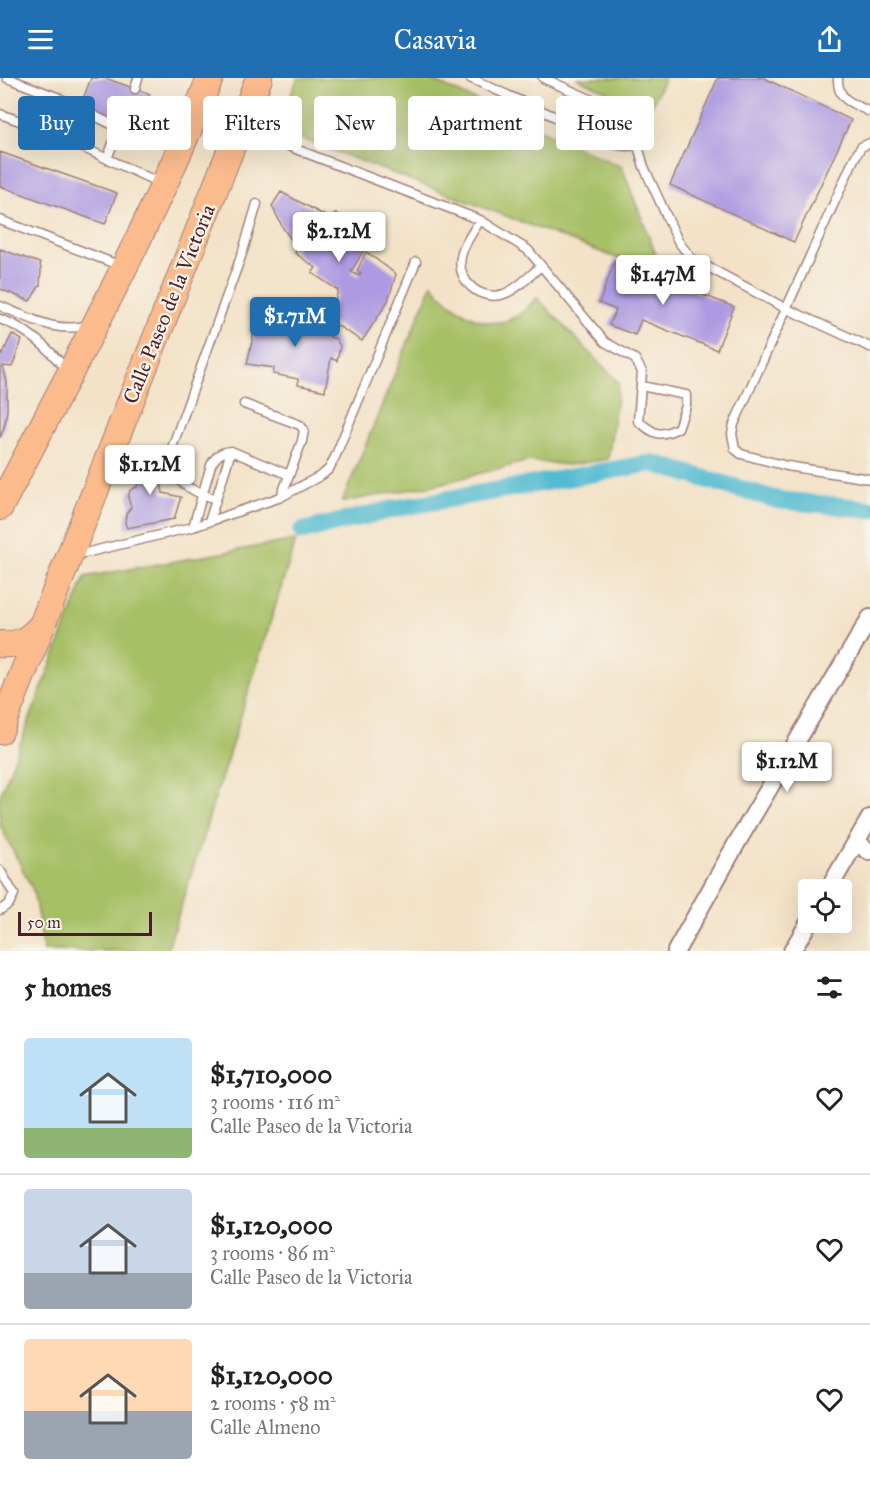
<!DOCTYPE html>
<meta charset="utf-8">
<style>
:root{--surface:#fff;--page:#f6f6f6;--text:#222;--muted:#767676;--line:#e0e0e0;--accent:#1f6fb2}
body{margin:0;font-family:"IM FELL Great Primer",serif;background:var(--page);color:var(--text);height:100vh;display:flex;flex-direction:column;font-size:22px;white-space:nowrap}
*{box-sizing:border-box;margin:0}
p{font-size:20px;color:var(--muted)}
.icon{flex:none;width:33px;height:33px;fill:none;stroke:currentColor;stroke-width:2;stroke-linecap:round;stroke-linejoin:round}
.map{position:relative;height:873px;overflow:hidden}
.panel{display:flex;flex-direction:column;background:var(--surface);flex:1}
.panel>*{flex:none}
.top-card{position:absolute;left:18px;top:18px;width:834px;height:54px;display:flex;gap:12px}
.fabs{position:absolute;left:798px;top:801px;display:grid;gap:12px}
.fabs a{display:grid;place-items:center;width:54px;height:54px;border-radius:6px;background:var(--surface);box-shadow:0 6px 24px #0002;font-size:30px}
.scale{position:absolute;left:18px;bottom:15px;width:134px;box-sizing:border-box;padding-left:6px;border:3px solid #4a1f2b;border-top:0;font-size:16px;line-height:21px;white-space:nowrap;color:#4a1f2b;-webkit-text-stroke:4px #f7f3e8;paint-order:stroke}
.price{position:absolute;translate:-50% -51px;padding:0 14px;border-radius:6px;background:#fff;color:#222;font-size:20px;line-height:39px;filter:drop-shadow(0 2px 3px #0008)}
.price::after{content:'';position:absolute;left:50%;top:36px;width:18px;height:14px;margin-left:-9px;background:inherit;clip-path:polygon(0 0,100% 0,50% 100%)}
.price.selected{background:var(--accent);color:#fff}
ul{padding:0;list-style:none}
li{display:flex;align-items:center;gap:18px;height:150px;padding:0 24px}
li+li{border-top:2px solid var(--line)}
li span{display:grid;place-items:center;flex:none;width:168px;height:120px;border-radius:6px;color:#555}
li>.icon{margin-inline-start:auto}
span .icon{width:72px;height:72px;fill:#fffc;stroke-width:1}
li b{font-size:26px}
h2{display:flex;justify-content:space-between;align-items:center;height:72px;padding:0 24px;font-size:26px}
.chip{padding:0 21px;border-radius:6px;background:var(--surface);box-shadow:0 6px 24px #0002;font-size:21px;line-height:54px}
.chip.selected{background:var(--accent);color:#fff}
header{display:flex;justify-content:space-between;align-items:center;height:78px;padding:0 24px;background:var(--accent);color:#fff;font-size:27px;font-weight:600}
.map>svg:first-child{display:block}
.green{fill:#a7c066;stroke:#787048;stroke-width:1.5}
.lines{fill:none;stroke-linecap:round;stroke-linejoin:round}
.canal{stroke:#53bbd1;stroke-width:18}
.building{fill:#ac9ae2}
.lane-casing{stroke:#9e8079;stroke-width:11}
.street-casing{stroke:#9e8079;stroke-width:20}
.primary-casing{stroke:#9e8079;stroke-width:28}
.lane{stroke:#fff;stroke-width:8}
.street{stroke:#fff;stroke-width:16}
.primary{stroke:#fbbb8d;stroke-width:26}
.labels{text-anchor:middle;stroke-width:4.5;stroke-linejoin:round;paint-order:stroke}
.street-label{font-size:21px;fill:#4a1f2b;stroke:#f7f3e8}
</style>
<header><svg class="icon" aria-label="menu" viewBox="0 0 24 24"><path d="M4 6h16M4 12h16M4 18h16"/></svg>Casavia<svg class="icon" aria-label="share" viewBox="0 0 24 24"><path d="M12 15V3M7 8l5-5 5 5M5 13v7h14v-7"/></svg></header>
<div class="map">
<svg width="870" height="873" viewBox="0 0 870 873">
<rect width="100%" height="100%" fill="#f7f3e8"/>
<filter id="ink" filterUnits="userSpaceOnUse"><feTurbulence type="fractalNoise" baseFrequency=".0167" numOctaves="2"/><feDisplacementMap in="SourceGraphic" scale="12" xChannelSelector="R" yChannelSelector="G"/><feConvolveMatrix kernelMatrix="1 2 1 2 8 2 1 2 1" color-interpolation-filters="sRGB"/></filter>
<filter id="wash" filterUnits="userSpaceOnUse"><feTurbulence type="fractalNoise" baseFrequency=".008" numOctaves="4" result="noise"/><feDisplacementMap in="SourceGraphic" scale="24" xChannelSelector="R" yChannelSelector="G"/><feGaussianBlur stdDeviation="1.35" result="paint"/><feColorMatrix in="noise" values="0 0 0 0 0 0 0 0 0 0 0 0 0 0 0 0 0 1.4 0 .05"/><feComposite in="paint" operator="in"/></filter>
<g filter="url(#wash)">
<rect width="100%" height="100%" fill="#f3e2c7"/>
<path class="green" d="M298 0H427L622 89 664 198 263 46 264 40 290 18Z
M576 0H665L649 32Z
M432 206C450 229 485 256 515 239 523 235 530 226 537 220L619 305 608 381 569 387 528 383 439 406 342 424Z
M296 462 167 873H44L33 812 0 747V718L85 499Z"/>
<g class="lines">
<path class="canal" d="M302 453 398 430 652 385 778 422 870 431"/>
</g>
<g id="blocks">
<path class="building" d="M91 0H105L150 16 141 41 119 33 115 42 80 29Z
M718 0H764L851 42 794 164 670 107Z
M0 74 117 115 105 146 0 108Z
M281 114 331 141 336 135 348 145 350 141 373 156 351 194 359 198 361 195 357 193 366 174 396 196 388 223 362 263 330 243 338 212 312 195 316 190 295 175 297 170 283 150 272 128Z
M0 171 40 185 41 192 40 207 30 223 0 211Z
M615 182 734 229 717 272 641 242 635 257 609 247 616 232 599 225Z
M290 231 308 235 315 239 313 249 332 252 330 259 336 261 340 268 337 283 331 280 325 313 298 307V301L273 296 274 290 247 286 255 249 272 242 273 234Z
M12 256 22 262 12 289 3 288 7 304V332L5 346 0 360V274L2 277Z
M148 376 155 379 159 384 158 391 163 415 181 419 174 441 127 450 125 445 126 436 131 429 128 420 130 412 137 409 140 401 134 391 136 382Z"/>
</g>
</g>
<g filter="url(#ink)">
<use href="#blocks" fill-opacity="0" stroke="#9e8079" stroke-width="1.5"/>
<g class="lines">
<defs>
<path id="lane" d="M7 0 57 19 119 50
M470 0 617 67C639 71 661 61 637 42L543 0
M838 0C837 23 853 25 870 34
M135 11 138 0
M0 36 45 52 162 106
M241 50 480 142 528 172 605 264 635 281 642 294 638 343C655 356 658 360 678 350L686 328V317L641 308
M870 65 861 69 854 81 734 346 732 356 735 371 741 376 787 388 870 401
M638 68 644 89 678 163 691 180 785 230 870 269
M107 81 125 35
M0 142 121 188
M480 142C474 153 463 166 461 179 456 203 481 224 504 216 518 211 530 197 541 188
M0 228C30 240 57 256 89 247
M0 241C28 251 49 270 67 293
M244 326 300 347 304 352 302 363 281 419
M216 421C192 414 169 403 170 375L243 173 257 126
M209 444 231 373
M193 449 211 387C216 378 220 374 231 373L289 397
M76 472 85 475 193 449 281 419 322 397 329 391 335 379 416 184
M0 792 14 816 9 826 0 832"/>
<path id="street" d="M856 764 870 774
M828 812 870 740
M676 873 739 761 870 540
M792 873 809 844"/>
<path id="primary" d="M0 429C73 288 151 148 210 0
M0 566C18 568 28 562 40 549
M0 653 259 0"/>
</defs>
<use href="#lane" class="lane-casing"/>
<use href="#street" class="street-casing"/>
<use href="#primary" class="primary-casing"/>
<use href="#lane" class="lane"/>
<use href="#street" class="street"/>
<use href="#primary" class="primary"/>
</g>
</g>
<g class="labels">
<g class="street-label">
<text transform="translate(169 226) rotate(-68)" y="7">Calle Paseo de la Victoria</text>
</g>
</g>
</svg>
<div class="fabs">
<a><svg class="icon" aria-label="locate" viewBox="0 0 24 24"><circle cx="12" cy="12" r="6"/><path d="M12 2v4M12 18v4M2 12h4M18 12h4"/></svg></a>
</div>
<div class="scale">50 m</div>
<b class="price" style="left:339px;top:185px">$2.12M</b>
<b class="price" style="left:663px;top:228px">$1.47M</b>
<b class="price selected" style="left:295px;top:270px">$1.71M</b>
<b class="price" style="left:150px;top:418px">$1.12M</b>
<b class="price" style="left:787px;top:715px">$1.12M</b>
<div class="top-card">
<a class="chip selected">Buy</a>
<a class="chip">Rent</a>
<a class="chip">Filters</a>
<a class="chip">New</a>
<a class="chip">Apartment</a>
<a class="chip">House</a>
</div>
</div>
<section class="panel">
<h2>5 homes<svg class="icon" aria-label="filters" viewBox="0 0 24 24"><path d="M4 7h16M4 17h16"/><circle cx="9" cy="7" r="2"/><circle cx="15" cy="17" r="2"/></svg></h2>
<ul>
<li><span style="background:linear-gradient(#bfe0f5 75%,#8fb573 0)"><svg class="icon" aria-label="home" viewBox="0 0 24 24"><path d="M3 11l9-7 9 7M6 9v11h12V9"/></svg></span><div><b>$1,710,000</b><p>3 rooms · 116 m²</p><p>Calle Paseo de la Victoria</p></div><svg class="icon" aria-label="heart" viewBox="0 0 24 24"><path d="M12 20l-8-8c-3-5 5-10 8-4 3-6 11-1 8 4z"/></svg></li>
<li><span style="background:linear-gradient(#c9d6e8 70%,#9aa5b1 0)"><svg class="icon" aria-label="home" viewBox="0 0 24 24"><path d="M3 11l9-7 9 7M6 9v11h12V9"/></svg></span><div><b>$1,120,000</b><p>3 rooms · 86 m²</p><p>Calle Paseo de la Victoria</p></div><svg class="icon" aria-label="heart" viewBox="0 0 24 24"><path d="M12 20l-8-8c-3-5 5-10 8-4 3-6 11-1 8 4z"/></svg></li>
<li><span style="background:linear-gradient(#ffd9b3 60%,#9aa5b1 0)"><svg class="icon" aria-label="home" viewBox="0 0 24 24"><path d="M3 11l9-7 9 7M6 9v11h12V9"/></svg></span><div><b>$1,120,000</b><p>2 rooms · 58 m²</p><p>Calle Almeno</p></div><svg class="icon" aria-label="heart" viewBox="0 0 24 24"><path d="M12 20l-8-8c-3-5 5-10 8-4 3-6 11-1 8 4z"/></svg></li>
</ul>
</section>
